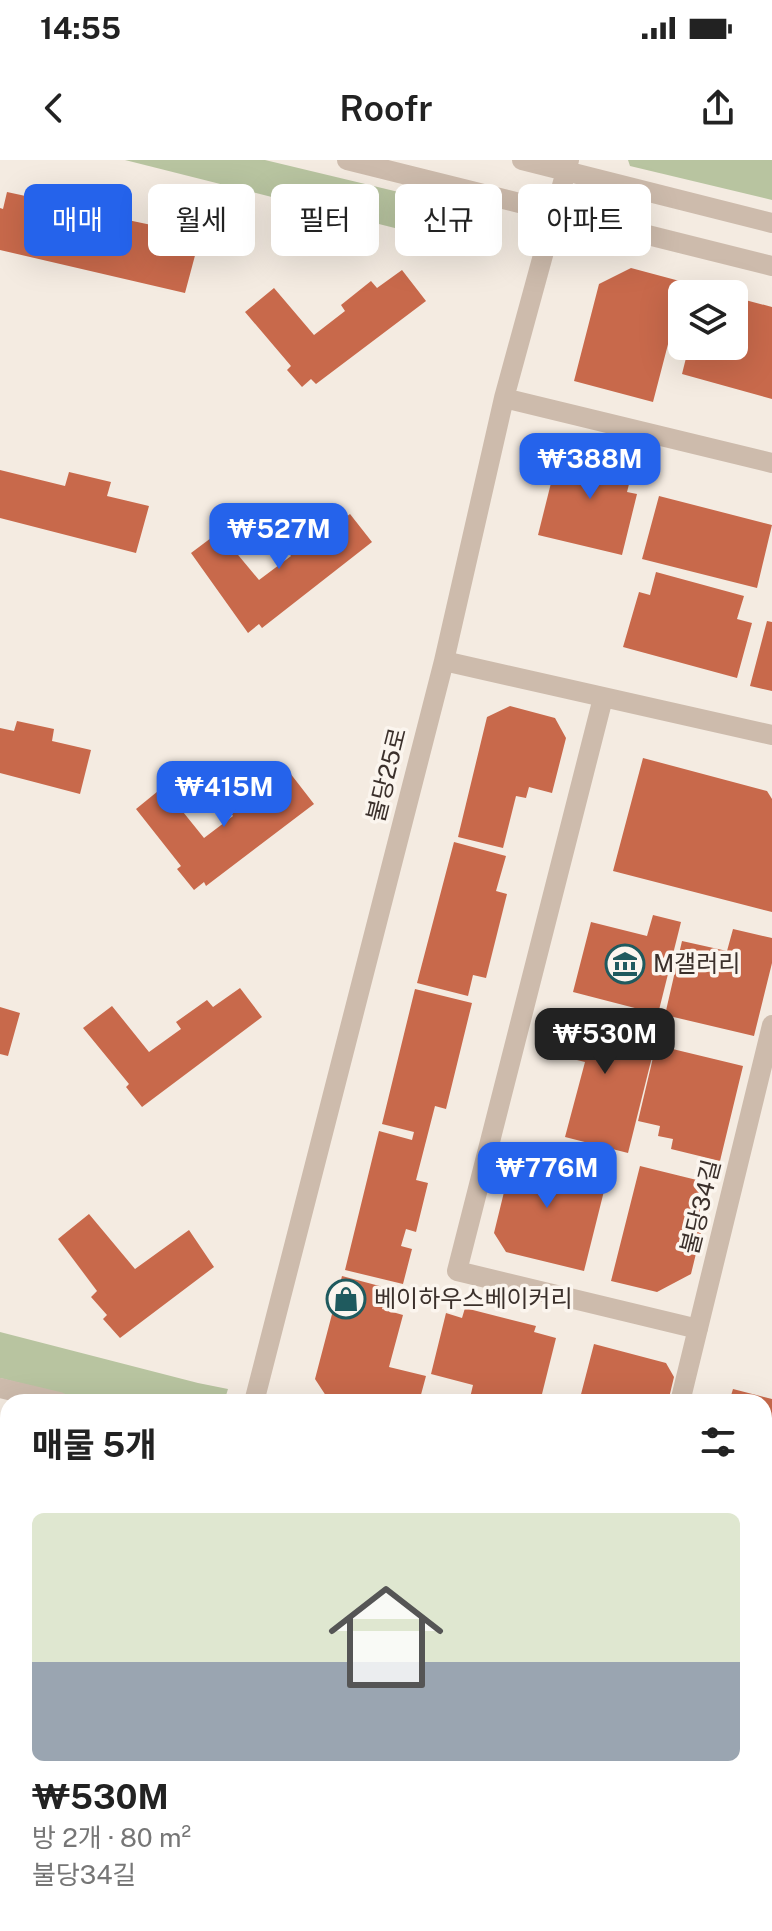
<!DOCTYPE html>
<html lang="ko">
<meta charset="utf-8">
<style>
:root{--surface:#fff;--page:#f2f2f2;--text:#222;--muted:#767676;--accent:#2563eb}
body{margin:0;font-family:"Public Sans","Noto Sans KR",sans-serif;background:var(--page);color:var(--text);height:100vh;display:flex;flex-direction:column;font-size:30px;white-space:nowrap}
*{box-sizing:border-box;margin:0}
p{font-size:26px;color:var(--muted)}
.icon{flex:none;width:44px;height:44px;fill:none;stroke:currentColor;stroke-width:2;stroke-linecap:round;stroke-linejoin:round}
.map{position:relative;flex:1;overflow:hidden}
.panel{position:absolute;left:0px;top:1234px;width:772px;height:538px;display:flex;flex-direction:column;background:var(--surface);border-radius:24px 24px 0 0;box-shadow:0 8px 32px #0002}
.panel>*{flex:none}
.top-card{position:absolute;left:24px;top:24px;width:724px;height:72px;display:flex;gap:16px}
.fabs{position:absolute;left:668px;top:120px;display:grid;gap:16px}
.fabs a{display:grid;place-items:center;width:80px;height:80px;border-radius:12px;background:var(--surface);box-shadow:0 8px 32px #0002;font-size:40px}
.price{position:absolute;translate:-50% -68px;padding:0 18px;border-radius:16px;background:var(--accent);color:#fff;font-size:26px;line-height:52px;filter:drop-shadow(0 2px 4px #0008)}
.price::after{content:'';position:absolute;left:50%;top:48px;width:24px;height:18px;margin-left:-12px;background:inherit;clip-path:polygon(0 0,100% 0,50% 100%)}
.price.selected{background:#222;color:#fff}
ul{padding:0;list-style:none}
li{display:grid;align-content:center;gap:16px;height:424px;padding:0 32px}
li span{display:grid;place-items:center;height:248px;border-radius:12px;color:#555}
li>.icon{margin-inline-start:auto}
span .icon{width:144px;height:144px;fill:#fffc;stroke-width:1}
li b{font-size:34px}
h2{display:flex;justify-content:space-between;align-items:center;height:96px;padding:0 32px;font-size:34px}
.pill{padding:0 28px;border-radius:12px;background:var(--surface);box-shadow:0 8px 32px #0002;font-size:28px;line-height:72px}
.pill.selected{background:var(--accent);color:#fff}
.status{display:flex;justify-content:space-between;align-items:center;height:56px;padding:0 40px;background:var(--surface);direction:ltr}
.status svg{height:22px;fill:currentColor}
header{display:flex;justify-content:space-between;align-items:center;height:104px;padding:0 32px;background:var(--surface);font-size:36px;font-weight:600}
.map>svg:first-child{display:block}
.green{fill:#b8c4a0}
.building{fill:#c8694b}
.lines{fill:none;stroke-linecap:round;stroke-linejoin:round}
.minor{stroke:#cdbbac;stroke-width:20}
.labels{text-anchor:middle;stroke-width:7;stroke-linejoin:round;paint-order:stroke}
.street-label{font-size:24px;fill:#3b302b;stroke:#fbf5ee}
.poi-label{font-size:24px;fill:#3b302b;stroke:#fbf5ee;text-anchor:start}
</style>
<div class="status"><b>14:55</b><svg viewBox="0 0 49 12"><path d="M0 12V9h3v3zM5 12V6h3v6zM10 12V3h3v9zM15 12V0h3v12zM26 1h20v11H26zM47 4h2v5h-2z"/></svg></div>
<header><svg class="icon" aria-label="back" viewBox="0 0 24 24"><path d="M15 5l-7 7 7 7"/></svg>Roofr<svg class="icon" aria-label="share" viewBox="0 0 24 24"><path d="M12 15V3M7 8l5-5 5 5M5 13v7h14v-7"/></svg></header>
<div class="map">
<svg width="772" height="1771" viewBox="0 0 772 1771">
<rect width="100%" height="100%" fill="#f4ebe1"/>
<path class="green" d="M125 0H265L457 46 486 73 482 90Z
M628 0H772V40L630 6Z
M0 1172 198 1223 228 1229 224 1242H92L0 1218Z
M0 1272 8 1275V1648L0 1660Z
M335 1764H417L413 1771H338Z"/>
<path class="building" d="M7 32 44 40 40 56 120 72 123 59 161 67 158 80 197 88 185 133 0 90V48L3 49Z
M631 108 702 127 700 134H682V168L673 165 653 242 574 221 599 124Z
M402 110 426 141 316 224 311 219 302 227 287 210 291 206 245 152 274 128 314 175 345 151 341 145 371 121 377 128Z
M734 137 772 147V239L682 214 689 186H734Z
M577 287 635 301 627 332 637 334 622 395 538 375 557 299Z
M0 310 65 326 69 312 111 322 107 336 149 346 136 393 0 358Z
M659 336 772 365 757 428 642 399Z
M350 354 372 382 262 468 259 464 248 473 191 393 219 372 259 420 291 396 285 388 316 364 324 373Z
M656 412 744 436 737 459 752 463 737 518 623 487 639 432 650 435Z
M767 461 772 462V531L750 526Z
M510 546 555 558 566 578 552 633 529 627 526 638 516 636 503 688 458 677 487 557Z
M17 561 54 569 52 581 91 590 80 634 0 613V568L14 571Z
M643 598 767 631 772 639V752L613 711Z
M290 613 314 644 206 726 204 722 194 730 177 709 181 706 136 649 163 627 204 678 233 656 228 649 256 627 262 635Z
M454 682 506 696 496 731 507 734 486 818 473 815 468 836 417 823Z
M653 755 681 762 658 854 573 832 591 762 647 776Z
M733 769 772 778V803L754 876 665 855 682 781 727 791Z
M240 828 262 857 142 947 126 927 129 924 83 868 112 846 149 892 181 869 176 862 207 840 213 847Z
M415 829 472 843 446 949 435 946 416 1020 428 1023 416 1072 406 1069 401 1086 412 1089 403 1124 345 1110 379 971 412 980 414 972 382 964Z
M0 847 20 853 8 896 0 894Z
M561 848 658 873 628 993 565 977 585 902 549 893Z
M656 885 743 906 720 1001 671 989 673 979 658 976 660 966 638 961Z
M516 983 562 994 559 1005 587 1012 584 1026 604 1031 584 1111 506 1092 494 1073Z
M640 1006 713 1024 691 1114 657 1132 611 1121Z
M89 1054 135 1109 189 1070 214 1107 120 1178 103 1159 107 1155 91 1137 97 1131 58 1079Z
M342 1116 387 1128 382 1149 403 1155 389 1207 426 1216 419 1242H330L315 1219Z
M465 1148 536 1166 534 1172 556 1178 540 1242H469L473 1225 431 1214 446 1153 462 1158Z
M594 1184 666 1203 674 1217 668 1242H579Z
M733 1229 772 1239V1346L764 1345V1242H729Z
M78 1764H93L114 1771H76Z
M129 1764H133L154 1771H126Z
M182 1764H246L238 1771H166L169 1767 177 1768Z"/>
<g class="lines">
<path class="minor" d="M347 0 772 106
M522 0 772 63
M504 238 772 303
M444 501 772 575
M603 538 457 1111 698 1169
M0 1228 59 1242
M254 1242 444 501 504 238 569 0
M680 1242 772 865
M764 1392 772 1394
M764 1431 772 1433
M0 1765 8 1753"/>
</g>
<defs>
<symbol id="museum-ring" viewBox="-11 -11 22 22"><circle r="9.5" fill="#fbf5ee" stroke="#1f5a5e" stroke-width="1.5"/><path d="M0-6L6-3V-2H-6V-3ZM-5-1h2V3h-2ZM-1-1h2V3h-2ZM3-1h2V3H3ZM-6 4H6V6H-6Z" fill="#1f5a5e"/></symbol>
<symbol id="shop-ring" viewBox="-11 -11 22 22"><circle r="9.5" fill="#fbf5ee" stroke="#1f5a5e" stroke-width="1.5"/><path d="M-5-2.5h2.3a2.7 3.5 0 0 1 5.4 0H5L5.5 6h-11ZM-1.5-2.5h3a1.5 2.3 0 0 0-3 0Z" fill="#1f5a5e"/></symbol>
</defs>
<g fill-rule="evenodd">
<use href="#museum-ring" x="603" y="782" width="44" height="44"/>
<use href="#shop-ring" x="324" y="1117" width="44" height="44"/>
</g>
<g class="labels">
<g class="street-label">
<text transform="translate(387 615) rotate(-76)" y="8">불당25로</text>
<text transform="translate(701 1047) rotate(-76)" y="8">불당34길</text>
</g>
<g class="poi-label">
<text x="653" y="812">M갤러리</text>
<text x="374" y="1147">베이하우스베이커리</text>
</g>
</g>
</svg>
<div class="fabs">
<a><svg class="icon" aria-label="layers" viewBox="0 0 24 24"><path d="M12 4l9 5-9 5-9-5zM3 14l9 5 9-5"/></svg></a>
</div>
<b class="price" style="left:590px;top:341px">₩388M</b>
<b class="price" style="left:279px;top:411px">₩527M</b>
<b class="price" style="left:224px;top:669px">₩415M</b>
<b class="price selected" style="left:605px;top:916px">₩530M</b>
<b class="price" style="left:547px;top:1050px">₩776M</b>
<div class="top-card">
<a class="pill selected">매매</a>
<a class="pill">월세</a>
<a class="pill">필터</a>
<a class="pill">신규</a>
<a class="pill">아파트</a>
</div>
<section class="panel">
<h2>매물 5개<svg class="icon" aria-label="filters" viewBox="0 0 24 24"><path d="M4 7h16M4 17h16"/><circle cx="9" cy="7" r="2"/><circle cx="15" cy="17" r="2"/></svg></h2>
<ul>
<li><span style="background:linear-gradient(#dfe7d0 60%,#9aa5b1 0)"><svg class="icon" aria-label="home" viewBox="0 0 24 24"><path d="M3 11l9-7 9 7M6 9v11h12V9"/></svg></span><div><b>₩530M</b><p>방 2개 · 80 m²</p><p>불당34길</p></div></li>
</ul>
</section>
</div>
